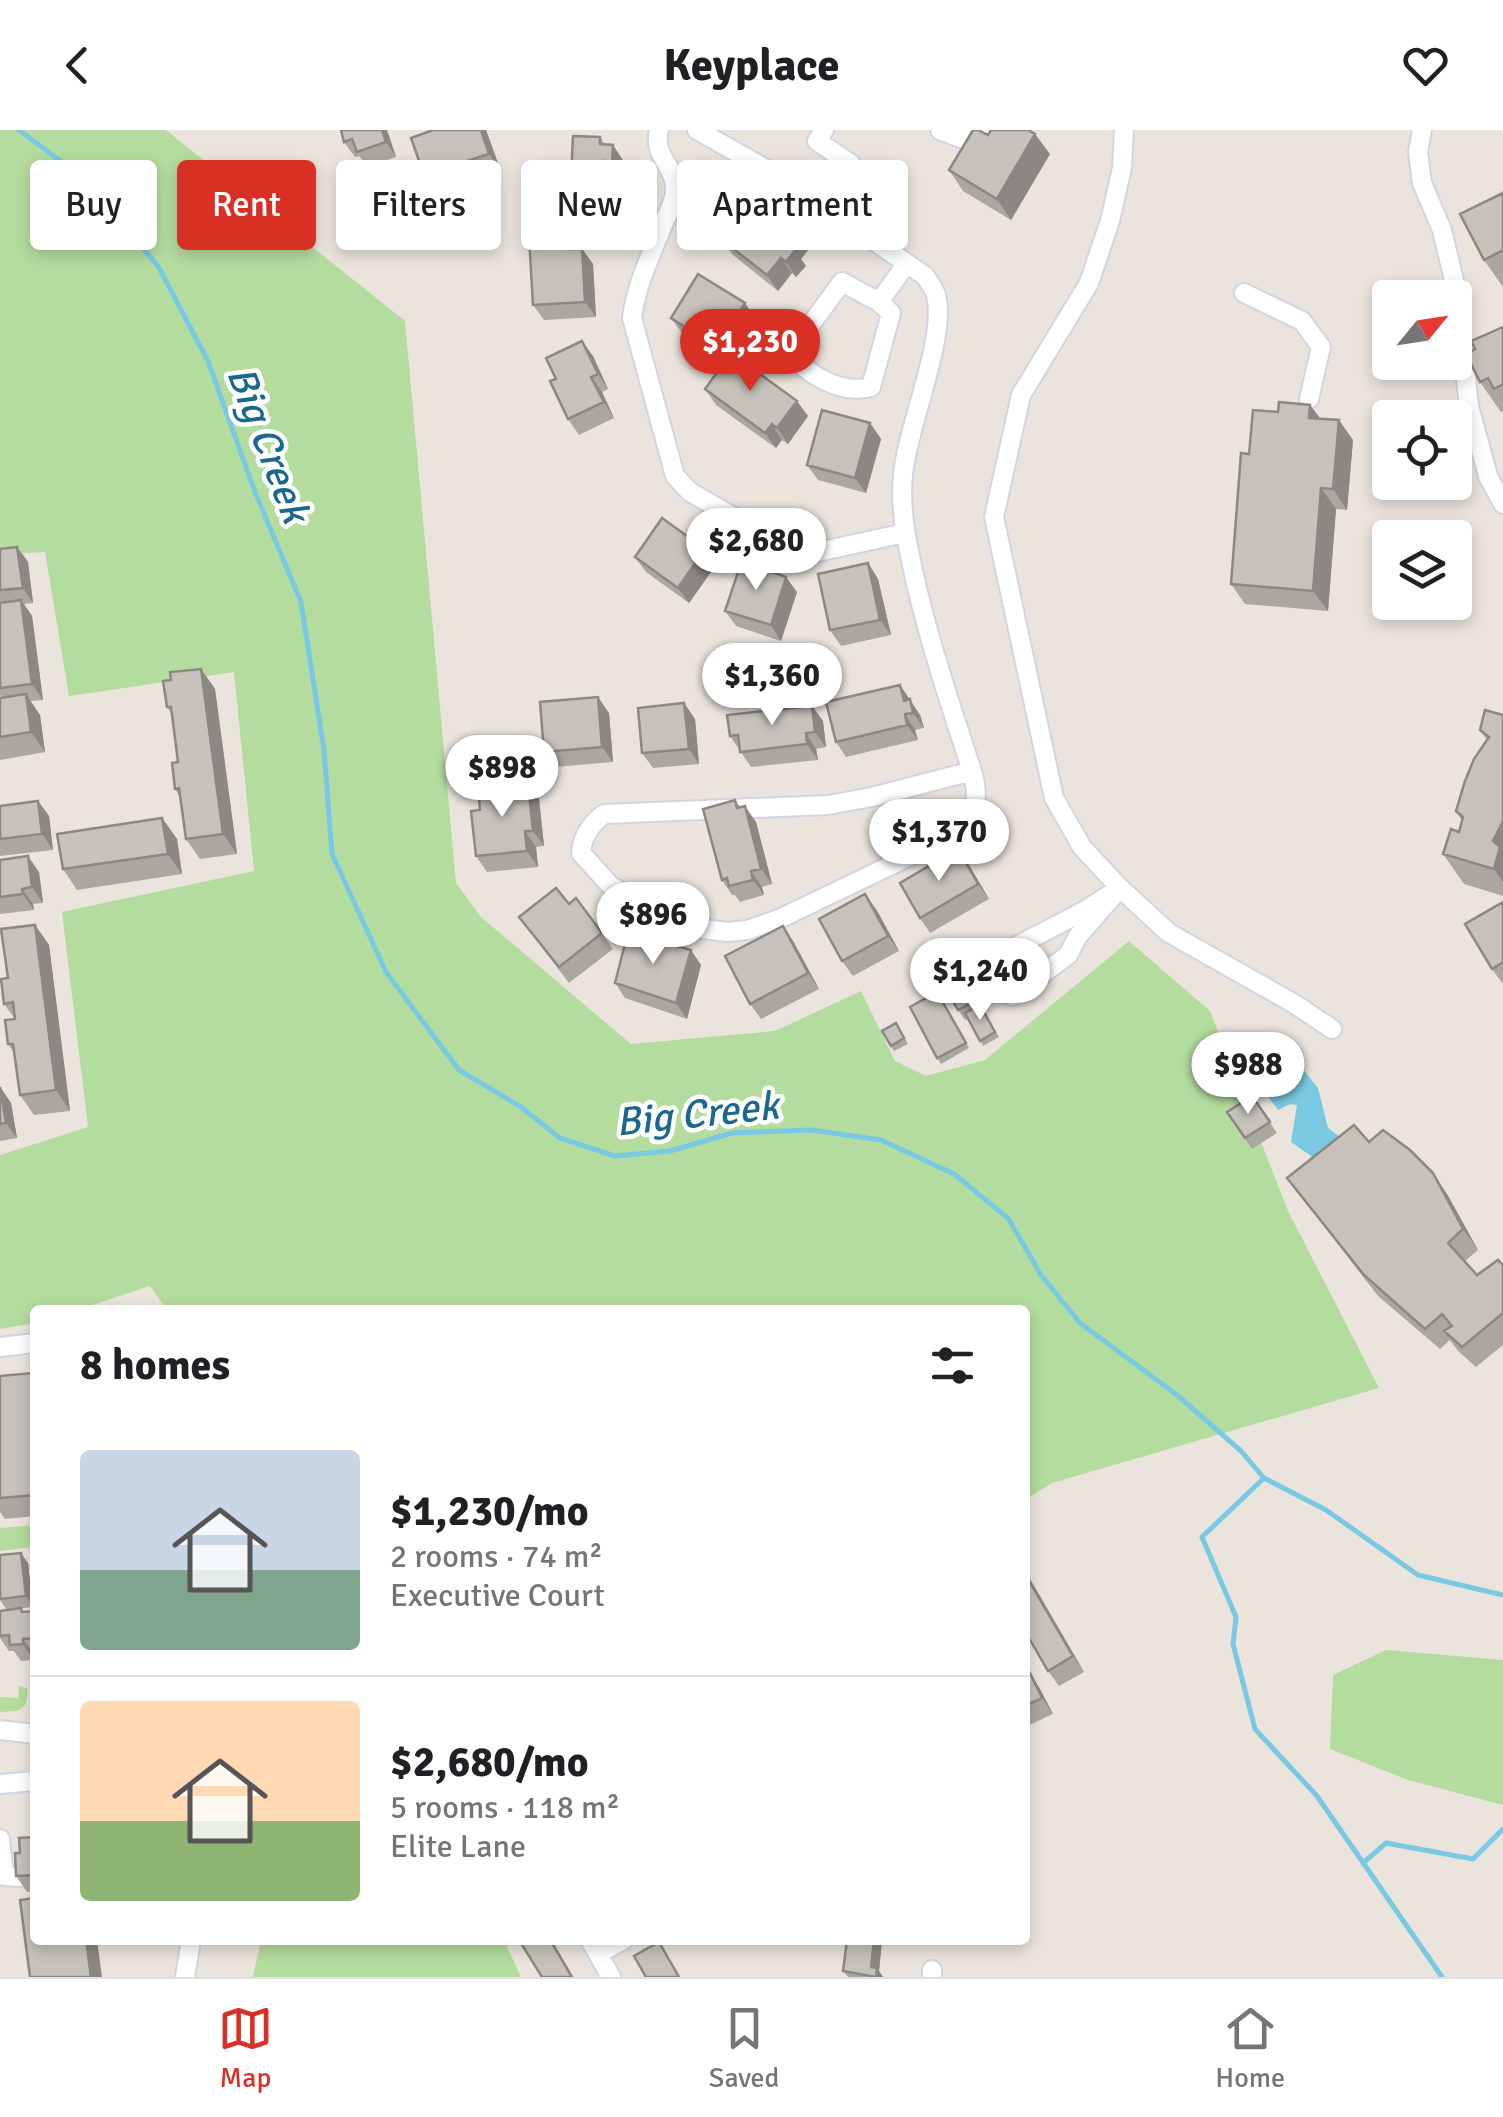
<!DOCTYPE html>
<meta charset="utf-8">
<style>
:root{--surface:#fff;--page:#f6f6f6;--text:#202124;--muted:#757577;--line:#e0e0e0;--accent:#d93025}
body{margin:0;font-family:Signika,sans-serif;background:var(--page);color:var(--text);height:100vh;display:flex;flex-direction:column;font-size:38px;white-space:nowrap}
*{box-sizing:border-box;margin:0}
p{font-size:32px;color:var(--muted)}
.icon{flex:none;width:55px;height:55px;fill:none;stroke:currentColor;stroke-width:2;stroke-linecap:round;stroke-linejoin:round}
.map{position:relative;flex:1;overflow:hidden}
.sheet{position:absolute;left:30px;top:1175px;width:1000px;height:640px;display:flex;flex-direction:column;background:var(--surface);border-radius:10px;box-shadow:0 5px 15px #0003}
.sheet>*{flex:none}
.hud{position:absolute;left:30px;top:30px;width:1000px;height:90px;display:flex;gap:20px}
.needle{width:65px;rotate:60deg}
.buttons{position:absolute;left:1372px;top:150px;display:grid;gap:20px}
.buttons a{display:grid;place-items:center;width:100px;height:100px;border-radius:10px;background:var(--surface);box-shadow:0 5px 15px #0003;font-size:50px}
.price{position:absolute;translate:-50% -85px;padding:0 22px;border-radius:35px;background:#fff;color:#222;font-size:32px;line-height:65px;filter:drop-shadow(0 2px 5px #0008)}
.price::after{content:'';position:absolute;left:50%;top:60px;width:30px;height:22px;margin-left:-15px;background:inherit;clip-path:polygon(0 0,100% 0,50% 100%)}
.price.on{background:var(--accent);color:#fff}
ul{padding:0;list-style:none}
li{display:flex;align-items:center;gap:30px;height:250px;padding:0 50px}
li+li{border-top:2px solid var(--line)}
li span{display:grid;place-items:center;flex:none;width:280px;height:200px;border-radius:10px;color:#555}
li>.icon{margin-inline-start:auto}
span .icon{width:120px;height:120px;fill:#fffc;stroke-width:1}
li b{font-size:42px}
h2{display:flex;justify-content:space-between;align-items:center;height:120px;padding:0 50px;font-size:42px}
.chip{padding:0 35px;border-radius:10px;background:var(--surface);box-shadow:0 5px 15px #0003;font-size:35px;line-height:90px}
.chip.on{background:var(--accent);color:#fff}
header{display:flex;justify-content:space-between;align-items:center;height:130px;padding:0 50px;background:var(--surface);font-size:45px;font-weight:700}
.tab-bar{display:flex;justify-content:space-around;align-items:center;height:140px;border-top:2px solid var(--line);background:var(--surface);font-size:28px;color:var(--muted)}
.tab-bar a{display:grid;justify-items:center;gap:5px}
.tab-bar .on{color:var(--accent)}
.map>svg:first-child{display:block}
.green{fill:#b4dc9e}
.water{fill:#79c9e3}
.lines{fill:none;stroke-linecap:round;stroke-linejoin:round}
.stream{stroke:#79c9e3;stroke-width:5}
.minor-casing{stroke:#d2d5e1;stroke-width:22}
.minor{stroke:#fff;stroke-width:18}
.wall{fill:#aaa7a1}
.shaded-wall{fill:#8b8883}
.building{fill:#c6c2bb;stroke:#8b8883;stroke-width:2.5}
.labels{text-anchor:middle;stroke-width:9;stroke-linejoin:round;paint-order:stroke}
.water-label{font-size:40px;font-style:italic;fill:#1a688d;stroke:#fff}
</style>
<header><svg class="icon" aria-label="back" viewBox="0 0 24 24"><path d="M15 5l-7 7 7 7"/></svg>Keyplace<svg class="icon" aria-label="heart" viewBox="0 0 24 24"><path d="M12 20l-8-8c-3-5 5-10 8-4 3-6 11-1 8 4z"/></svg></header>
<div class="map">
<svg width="1503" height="1847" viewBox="0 0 1503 1847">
<rect width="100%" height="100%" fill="#eae4dc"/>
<path class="green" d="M0 0H166L405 191 456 753 481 787 631 914 775 901 861 861 895 931 926 946 985 930 1129 811 1210 881 1288 1081 1379 1258 1052 1353 1025 1370V1180H167L150 1156 77 1180H35V1193L0 1199V1025L88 997 62 782 254 741 234 542 69 566 45 422 0 425Z
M35 1395V1417L0 1421V1398Z
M1386 1520 1503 1530V1675L1408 1650 1330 1619 1333 1545Z
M19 1556 28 1559 26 1574 18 1581 0 1582V1567L18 1568Z
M261 1810H504L521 1847H253Z"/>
<path class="water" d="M1280 911 1318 958 1328 998 1344 1010 1326 1028 1311 1026 1291 1012 1297 975 1290 974 1278 980 1264 961 1278 951 1288 962 1294 957 1267 921Z"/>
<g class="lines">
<path class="stream" d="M19 0 83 48 158 136 208 231 255 362 301 472 324 620 332 724 386 842 459 940 521 977 560 1008 615 1026 670 1021 732 1003 811 1000 881 1010 954 1044 1008 1088 1041 1145 1080 1193 1177 1265 1241 1321 1264 1348 1326 1380 1418 1445 1503 1465
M1264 1348 1202 1407 1236 1487 1233 1514 1255 1599 1317 1666 1442 1847
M1363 1733 1386 1713 1473 1729 1503 1699"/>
<defs>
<path id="minor" d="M659 0C652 26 675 35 675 59 676 71 666 86 662 97 650 127 636 156 632 188L675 346 690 362 795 422 813 423 905 403
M697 0 789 52 925 146C929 152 934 158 936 165 947 208 907 297 903 345 899 383 909 421 917 458 932 520 952 580 972 641
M824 0 817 11 851 34 826 76
M940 0 966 10 981 0
M1124 0 1122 38 1110 91 1089 153 1021 265 994 387 1054 668 1082 717 1120 758 1169 803 1293 873 1332 899
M1422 0 1418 22 1422 53 1442 100 1456 159 1469 276 1488 346 1503 374
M842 152 879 172 891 183 871 257C840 265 810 245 789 224Z
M1244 163 1302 191 1321 217 1309 269
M879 172 907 133
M972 641C980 667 976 684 956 704L779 789 747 800 728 802 703 799 654 783 610 755 581 723C582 706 591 694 604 684L828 675 872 667Z
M1120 758 1078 806 1068 825 1012 866 998 859 987 838 990 830 1084 781Z
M0 1217 35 1213
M30 1449H35
M0 1600 35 1604
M0 1654 35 1651
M0 1709 4 1746 35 1748
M590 1810 611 1847
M598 1824 623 1810
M185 1847 191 1810
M932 1847V1840"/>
</defs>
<use href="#minor" class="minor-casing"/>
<use href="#minor" class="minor"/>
</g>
<path class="wall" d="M387 0 396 27 367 37 359 26 355 27 344 12Z
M433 0H486L500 39 434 61 424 45Z
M988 5 1050 24 1011 90 963 61 949 40Z
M600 7 605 15 623 30 622 47H614L611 105 580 103 569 88Z
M1503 63V157L1484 130Z
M566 105 576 119H582L593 134 596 187 544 190 533 175Z
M722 110 808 120 801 129 806 136 796 147 792 143 778 161 733 125Z
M745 173 755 189 733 224 808 286 788 314 782 310 776 318 716 275 705 259 726 231 682 203 671 188Z
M1503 197V281L1501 282 1480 252 1475 219Z
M593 226 608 259 602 262 614 288 579 305 568 289Z
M1310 275 1320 288 1353 310 1347 380 1336 379 1328 481 1245 474 1231 454 1249 324 1278 282Z
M870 293 881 309 866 363 818 350 807 335Z
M17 417 28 432 33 473 24 474 32 486 43 570 30 571 40 585 45 622 0 630V568L2 567 0 565V419Z
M635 427 716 435 689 473 646 442Z
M868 433 878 449 891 505 841 516 830 500Z
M778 444 797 462 781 511 736 496 725 481Z
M201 539 215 559 237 724 200 729 186 709 180 667 175 659 178 632 172 584 167 577 171 550Z
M900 555 920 585 924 598 915 600 918 610 846 627 836 612Z
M812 576 823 591 826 617 816 619 818 630 751 637 730 606Z
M609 583 613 632 555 637 544 622Z
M1503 585V766L1464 754 1443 724 1459 702 1462 691 1456 681 1487 610 1480 600Z
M695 589 699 634 653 638 642 623Z
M539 669 544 716 536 717 538 737 487 742 476 726Z
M735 670 740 677 756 692 772 754 762 757 764 765 740 772 735 765H732L722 750Z
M38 671 49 686 53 720 0 726V676Z
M162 688 177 709 182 744 77 760 63 739Z
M0 730 39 742 43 773 33 774 34 780 0 784Z
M969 735 989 769 930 803 920 788Z
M576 768 613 819 569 853 519 787 569 774Z
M1503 772V854L1492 839Z
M876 779 899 821 853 846 842 831Z
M35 795 49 815 70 981 34 985 20 965 14 923 8 914 15 889 4 874 8 848Z
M783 796 793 811 819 859 761 889 750 874Z
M960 829 989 877 983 880 999 907 983 916 968 889 965 890 958 880Z
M701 835 687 889 625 868 615 853Z
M941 867 969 918 941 934 937 928Z
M896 893 908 914 894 921 891 916Z
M0 957 11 973 17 1008 0 1011Z
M1252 966 1277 1003 1252 1019 1227 982Z
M1369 1012 1447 1064 1478 1120 1465 1131 1477 1145 1503 1135V1215L1476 1237 1458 1221 1450 1210 1440 1219 1378 1166 1287 1048Z
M0 1246 35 1247V1386L5 1389 0 1382Z
M0 1425 28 1433 33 1477 7 1480 0 1470Z
M1028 1445 1084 1542 1059 1556 1048 1541Z
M0 1481 24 1482 35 1481 34 1530 21 1531 14 1521H9L0 1508Z
M1030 1543 1040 1559 1053 1584 1025 1597V1546Z
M35 1707V1761L27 1762 16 1746 20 1723Z
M847 1810H882L879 1841 883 1847H848L843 1841Z"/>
<path class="shaded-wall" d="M382 0H387L396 27 386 12Z
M481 0H486L500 39 489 24Z
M1035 4 1050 24 1011 90 997 69Z
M613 15 623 30 622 47 612 32Z
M603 31 614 47 611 105 600 89Z
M797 104 808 120 801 129 806 136 796 147 786 132 789 115Z
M566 105 577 120 567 119Z
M582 119 593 134 596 187 585 172Z
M781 128 792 143 778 161 767 145Z
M745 173 755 189 728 232 717 217Z
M582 211 593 226 608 259 598 244Z
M591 247 602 262 614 288 604 272Z
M797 271 808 286 788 314 777 298Z
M1310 275 1325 295 1309 288Z
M1339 290 1353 310 1347 380 1333 359Z
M870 293 881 309 866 363 855 348Z
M772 294 782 310 776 318 765 303Z
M1321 358 1336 379 1328 481 1313 461Z
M17 417 28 432 33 473 23 458Z
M705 419 716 435 689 473 678 458Z
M868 433 878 449 891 505 880 490Z
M786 447 797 462 781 511 771 495Z
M21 470 32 486 43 570 32 554Z
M201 539 215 559 237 724 223 704Z
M900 555 920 585 924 598 904 571Z
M26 564 40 585 45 622 31 602Z
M598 567 609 583 613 632 602 617Z
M684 573 695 589 699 634 689 619Z
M812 576 823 591 826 617 815 602Z
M905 584 915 600 918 610 907 595Z
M806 603 816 619 818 630 807 614Z
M528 654 539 669 544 716 533 701Z
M38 671 49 686 53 720 42 704Z
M745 676 756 692 772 754 761 739Z
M162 688 177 709 182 744 168 724Z
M1503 691V752L1494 739 1493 711Z
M525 701 536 717 538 737 527 721Z
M958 719 969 735 989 769 978 754Z
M28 726 39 742 43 773 32 757Z
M751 741 762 757 764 765 753 750Z
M22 759 33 774 34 780 23 764Z
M865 764 876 779 899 821 888 806Z
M35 795 49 815 70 981 56 960Z
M783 796 793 811 819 859 808 843Z
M691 820 701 835 687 889 676 873Z
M0 957 11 973 17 1008 6 993Z
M1433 1043 1447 1064 1478 1120 1463 1099Z
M21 1423 28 1433 33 1477 26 1466Z
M1025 1441 1084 1542 1073 1526Z
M23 1509 34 1525V1530L23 1514Z
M1030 1543 1040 1559 1053 1584 1042 1568Z
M86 1810H97L102 1847H91Z
M550 1810H552L573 1847H572Z
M874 1810H882L879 1841 883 1847H876L871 1837Z"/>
<path class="building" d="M341 0H382L386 12 357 22 352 9 344 12Z
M433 0H481L489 24 424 45 411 8Z
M973 0H978L988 5 991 0H1028L1035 4 997 69 949 40Z
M573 6 600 7V14L613 15 612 32 603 31 600 89 569 88Z
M1503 63V120L1484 130 1460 84Z
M754 70 797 104 789 115 795 120 786 132 781 128 767 145 722 110Z
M566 105 567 119H582L585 172 533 175 529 107Z
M698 144 745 173 717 217 671 188Z
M1503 197V254L1494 259 1488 248 1480 252 1466 224 1475 219 1471 211Z
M582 211 598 244 591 247 604 272 568 289 550 251 556 249 546 228Z
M731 223 797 271 777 298 772 294 765 303 705 259Z
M1279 272 1310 275 1309 288 1339 290 1333 359 1321 358 1313 461 1231 454 1241 323 1249 324 1253 280 1278 282Z
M822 280 870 293 855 348 807 335Z
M662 388 705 419 678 458 635 427Z
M17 417 23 458 0 460V419Z
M755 429 771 434 769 441 786 447 771 495 725 481 741 433 752 437Z
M868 433 880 490 830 500 818 444Z
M21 470 32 554 0 558V473Z
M201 539 223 704 186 709 179 658 175 659 172 633 178 632 171 577H167L163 551 171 550 170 542Z
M900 555 904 571 910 569 913 583 905 584 907 595 836 612 826 572Z
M26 564 31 602 0 607V568Z
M598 567 602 617 544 622 540 572Z
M684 573 689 619 642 623 638 578Z
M812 576 815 602 806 603 807 614 740 622 738 605 730 606 727 585Z
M1485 580 1503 585V691L1493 711 1500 717 1494 739 1443 724 1451 699 1459 702 1463 687 1456 681 1465 651 1474 629 1489 607 1480 600Z
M528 654 533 701H525L527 721 476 726 471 681 480 680 478 659Z
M735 670 737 678 745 676 761 739 751 741 753 750 729 756 727 748 722 750 703 679Z
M38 671 42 704 0 709V676Z
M162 688 168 724 63 739 57 704Z
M958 719 978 754 920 788 900 753Z
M28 726 32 757 22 759 23 764 0 767V730Z
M556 758 569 774 576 768 602 803 559 837 519 787Z
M865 764 888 806 842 831 819 789Z
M1503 772V832L1492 839 1465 794Z
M35 795 56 960 20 965 13 914H8L5 890 15 889 13 872 4 874 1 849 8 848 1 799Z
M783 796 808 843 750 874 725 826Z
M628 802 691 820 676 873 615 853Z
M960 829 982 867 958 880 937 842Z
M937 862 966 913 937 928 910 877Z
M980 875 995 902 980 911 965 883Z
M896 893 904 908 891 916 882 901Z
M0 957 6 993 0 994Z
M1252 966 1270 992 1245 1008 1227 982Z
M1354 995 1369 1012 1383 1000 1410 1020 1433 1043 1463 1099 1448 1113 1477 1145 1498 1130 1503 1135V1183L1462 1217 1444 1201 1452 1196 1442 1184 1425 1199 1364 1145 1287 1048Z
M32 1243 35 1270V1365L0 1368V1246Z
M21 1423 26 1466 0 1469V1425Z
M1025 1444 1073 1526 1048 1541 1025 1501Z
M21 1478 22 1482 35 1481V1508L23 1509V1514L10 1515 9 1505 0 1506V1481Z
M1030 1543 1042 1568 1025 1576V1546Z
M35 1707V1745L16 1746 15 1723H20L19 1708Z
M35 1768V1810H86L91 1847H30L20 1770Z
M519 1810H550L572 1847H542Z
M847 1810H874L871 1837 877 1838 876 1847 843 1841Z
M659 1812 679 1847H646L634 1826Z"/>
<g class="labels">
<g class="water-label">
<text transform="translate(269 314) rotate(69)" y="14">Big Creek</text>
<text transform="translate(697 983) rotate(-6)" y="14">Big Creek</text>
</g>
</g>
</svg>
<div class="buttons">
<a><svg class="needle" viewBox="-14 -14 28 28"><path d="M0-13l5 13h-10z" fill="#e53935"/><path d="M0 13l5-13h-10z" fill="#757577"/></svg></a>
<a><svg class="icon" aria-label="locate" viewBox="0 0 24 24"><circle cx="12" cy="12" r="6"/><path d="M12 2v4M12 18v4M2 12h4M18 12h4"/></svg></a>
<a><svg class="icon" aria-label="layers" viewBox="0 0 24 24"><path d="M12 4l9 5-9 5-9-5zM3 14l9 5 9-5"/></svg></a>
</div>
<b class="price on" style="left:750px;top:264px">$1,230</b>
<b class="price" style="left:756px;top:463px">$2,680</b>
<b class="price" style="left:772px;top:598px">$1,360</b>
<b class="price" style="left:502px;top:690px">$898</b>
<b class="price" style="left:939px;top:754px">$1,370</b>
<b class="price" style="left:653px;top:837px">$896</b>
<b class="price" style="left:980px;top:893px">$1,240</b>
<b class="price" style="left:1248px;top:987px">$988</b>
<div class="hud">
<a class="chip">Buy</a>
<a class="chip on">Rent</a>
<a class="chip">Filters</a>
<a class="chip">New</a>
<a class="chip">Apartment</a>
</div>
<section class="sheet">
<h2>8 homes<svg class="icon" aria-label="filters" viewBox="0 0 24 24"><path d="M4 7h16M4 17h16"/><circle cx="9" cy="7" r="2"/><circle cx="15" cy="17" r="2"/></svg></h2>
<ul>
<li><span style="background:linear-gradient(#c9d6e8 60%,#7fa58c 0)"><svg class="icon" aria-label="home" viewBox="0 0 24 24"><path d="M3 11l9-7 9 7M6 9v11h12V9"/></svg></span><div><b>$1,230/mo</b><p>2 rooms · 74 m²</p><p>Executive Court</p></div></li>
<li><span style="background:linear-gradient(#ffd9b3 60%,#8fb573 0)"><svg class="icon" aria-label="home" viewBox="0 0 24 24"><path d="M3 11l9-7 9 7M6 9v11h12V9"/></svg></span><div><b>$2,680/mo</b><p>5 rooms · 118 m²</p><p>Elite Lane</p></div></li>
</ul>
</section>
</div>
<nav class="tab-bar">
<a class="on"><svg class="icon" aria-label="map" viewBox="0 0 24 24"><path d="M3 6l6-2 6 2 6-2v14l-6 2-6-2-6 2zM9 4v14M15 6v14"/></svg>Map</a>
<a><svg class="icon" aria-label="saved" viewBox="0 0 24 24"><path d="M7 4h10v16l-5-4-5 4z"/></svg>Saved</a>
<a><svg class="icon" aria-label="home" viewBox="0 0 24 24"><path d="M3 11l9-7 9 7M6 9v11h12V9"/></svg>Home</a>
</nav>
